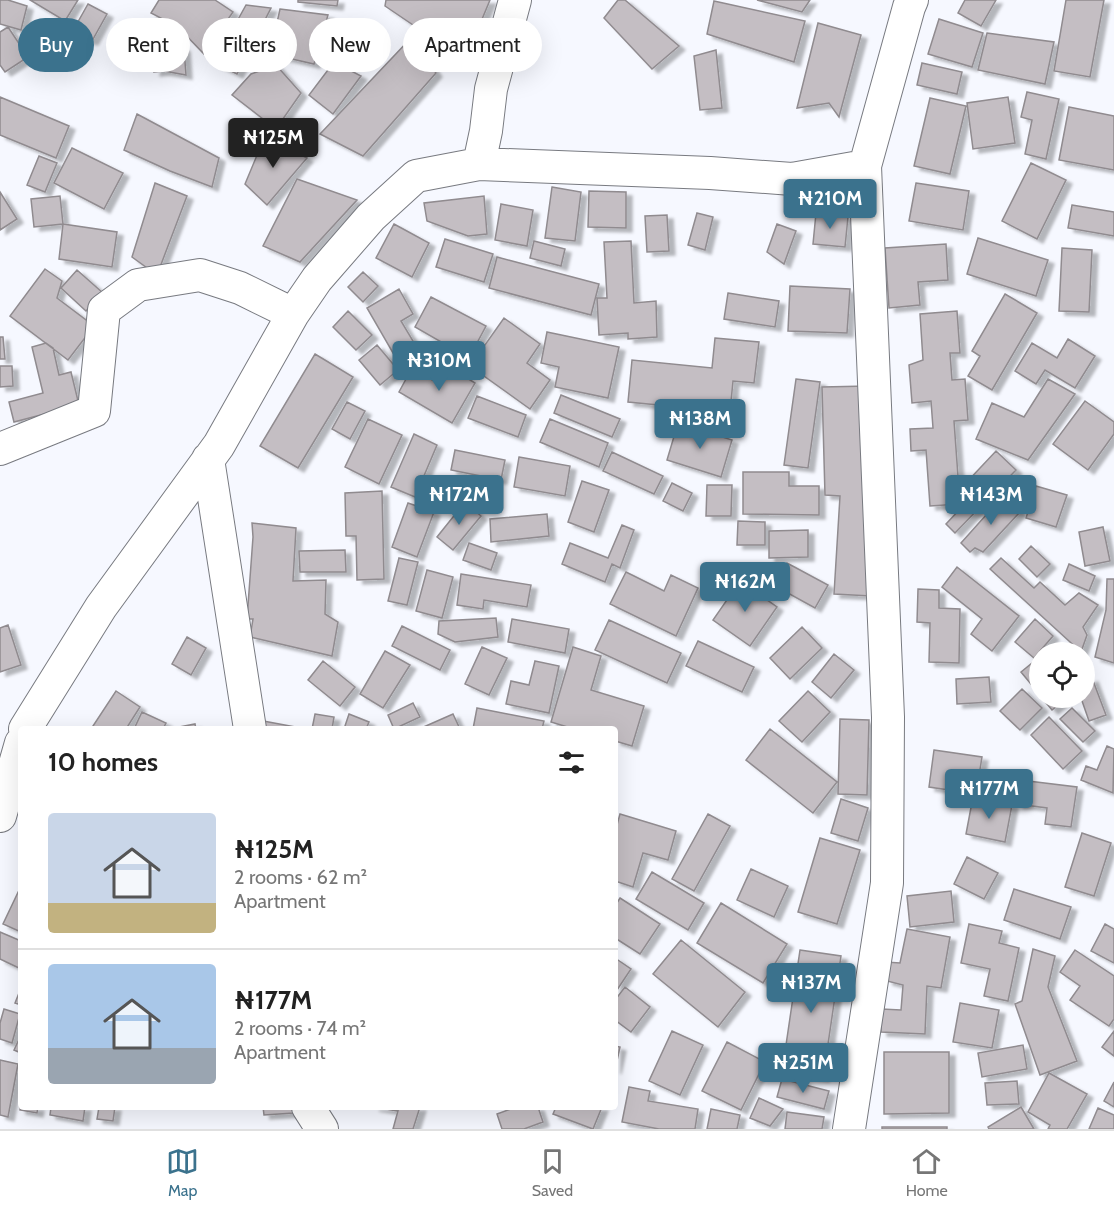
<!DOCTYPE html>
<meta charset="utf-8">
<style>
:root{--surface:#fff;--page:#f2f2f2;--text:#222;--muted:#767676;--line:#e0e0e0;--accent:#3b728d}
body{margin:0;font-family:Cabin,sans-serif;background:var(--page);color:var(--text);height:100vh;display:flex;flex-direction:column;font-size:22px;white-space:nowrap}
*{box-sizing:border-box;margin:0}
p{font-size:20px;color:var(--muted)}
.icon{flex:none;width:33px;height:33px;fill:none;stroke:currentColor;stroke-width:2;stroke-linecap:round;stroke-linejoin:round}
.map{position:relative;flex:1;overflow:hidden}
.drawer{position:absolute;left:18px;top:726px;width:600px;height:384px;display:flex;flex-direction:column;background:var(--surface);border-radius:6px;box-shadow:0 6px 24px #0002}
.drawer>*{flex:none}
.guide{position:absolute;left:18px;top:18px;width:600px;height:54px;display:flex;gap:12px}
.tools{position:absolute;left:1029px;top:642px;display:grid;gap:12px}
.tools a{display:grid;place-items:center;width:66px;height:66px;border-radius:50%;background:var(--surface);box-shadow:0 6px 24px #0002;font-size:30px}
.price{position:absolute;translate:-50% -51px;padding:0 14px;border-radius:6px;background:var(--accent);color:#fff;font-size:20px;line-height:39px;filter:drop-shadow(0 2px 3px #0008)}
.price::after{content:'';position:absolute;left:50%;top:36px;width:18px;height:14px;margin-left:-9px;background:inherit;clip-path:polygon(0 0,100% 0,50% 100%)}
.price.current{background:#222;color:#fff}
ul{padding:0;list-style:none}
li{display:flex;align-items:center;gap:18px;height:150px;padding:0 30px}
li+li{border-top:2px solid var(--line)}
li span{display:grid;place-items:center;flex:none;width:168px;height:120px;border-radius:6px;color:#555}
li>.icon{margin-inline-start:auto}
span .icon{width:72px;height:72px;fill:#fffc;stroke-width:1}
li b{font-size:26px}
h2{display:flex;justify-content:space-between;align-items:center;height:72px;padding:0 30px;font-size:26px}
.chip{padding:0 21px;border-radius:27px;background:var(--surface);box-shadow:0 6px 24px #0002;font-size:21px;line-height:54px}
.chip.current{background:var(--accent);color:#fff}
.tab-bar{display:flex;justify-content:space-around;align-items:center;height:84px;border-top:2px solid var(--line);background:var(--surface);font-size:16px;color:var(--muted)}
.tab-bar a{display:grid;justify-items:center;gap:3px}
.tab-bar .current{color:var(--accent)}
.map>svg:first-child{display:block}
.building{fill:#c4bec3;stroke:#908b8f;stroke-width:1.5;filter:url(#shadow)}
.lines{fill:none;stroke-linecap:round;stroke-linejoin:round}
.minor-casing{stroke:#787a80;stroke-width:34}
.minor{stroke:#fff;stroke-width:32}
</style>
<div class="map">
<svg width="1114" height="1129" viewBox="0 0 1114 1129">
<defs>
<filter id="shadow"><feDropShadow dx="6" dy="4" stdDeviation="1.5" flood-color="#0004"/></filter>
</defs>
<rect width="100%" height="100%" fill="#f6f8ff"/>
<path class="building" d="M0 0H8L27 6 21 30 0 24Z
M30 0H78L65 21Z
M159 0H215L233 12 204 54 178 27 151 13Z
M298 0H338L337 6 298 2Z
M386 0H490L465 60 385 6Z
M618 0H625L679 46 652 69 604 18Z
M757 0H810L802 12Z
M965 0H996L981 26 958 13Z
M1066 0H1104L1090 77 1054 71Z
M714 1 805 21 794 62 707 34Z
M88 4 107 14 92 41 70 36Z
M246 5 271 8 237 74 214 63Z
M280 9 328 15 314 64 270 54Z
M939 19 983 33 972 67 928 54Z
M818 23 861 35 839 117 829 103 797 108Z
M8 27 28 57 5 72 0 65V32Z
M987 33 1054 42 1045 84 978 70Z
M411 38 436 73 363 156 320 134Z
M161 39 184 48 186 75 164 71 154 72Z
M716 50 722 108 700 110 694 56Z
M334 62 361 76 333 114 309 95Z
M922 63 962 72 957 94 917 85Z
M276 65 301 93 276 129 232 95 251 74Z
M1027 92 1059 99 1046 159 1025 154 1032 120 1021 117Z
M0 97 69 126 56 158 0 135Z
M1008 97 1015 143 973 149 967 103Z
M930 98 966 106 950 174 914 166Z
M1069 107 1114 116V170L1059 160Z
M137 114 219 158 212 187 170 171 124 150Z
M265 136 307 158 267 205 245 184Z
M72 148 123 173 104 209 54 183Z
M39 156 57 163 45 192 27 185Z
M1031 163 1066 180 1037 239 1002 221Z
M297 179 357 200 300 262 263 246Z
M155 183 187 196 157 275 132 257Z
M916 183 969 191 963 230 909 221Z
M552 187 581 192 575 241 545 238Z
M589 191 626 192V228L588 227Z
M0 192 17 219 0 230Z
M60 196 63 224 34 227 31 199Z
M484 196 487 234 468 236 427 221 424 203Z
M501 204 533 210 527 246 495 240Z
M1072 205 1114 212V236L1068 228Z
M697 213 713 217 705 250 688 245Z
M816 213 848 217 845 247 813 244Z
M667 215 669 251 647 252 645 216Z
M63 224 117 232 112 267 59 259Z
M394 224 429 243 412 277 376 258Z
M777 224 796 231 784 264 767 252Z
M978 238 1048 260 1036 296 967 274Z
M445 239 493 254 484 282 436 267Z
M534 241 565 249 561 266 530 258Z
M631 241 634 303 656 301 657 337 628 339V333L599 335 597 298H607L604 242Z
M946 244 948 280 918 282 920 305 889 308 885 248Z
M1062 248 1092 250 1089 312 1059 311Z
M497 257 599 284 591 315 489 288Z
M45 269 62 281 57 298 94 326 68 360 10 316Z
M77 270 103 293 86 311 61 288Z
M363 272 378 286 363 302 348 287Z
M790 286 850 289 847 333 788 331Z
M399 289 413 314 401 321 413 341 393 353 367 308Z
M728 293 779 301 775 327 724 319Z
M1005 294 1037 313 992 390 968 376 980 356 972 351Z
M431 297 486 326 469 358 415 327Z
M348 311 372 335 356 350 333 327Z
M957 311 960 353H950L952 380 965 379 968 420 954 421 960 504 930 506 926 450 911 451 910 429 933 428 931 401 912 403 909 365 923 360 920 314Z
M504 318 540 344 527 363 550 380 530 409 470 366Z
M547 332 619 347 608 398 555 387 559 367 541 363Z
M0 337H3L5 359H0Z
M715 338 759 342 754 383 733 381 730 412 628 402 632 360 712 368Z
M1068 339 1095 356 1075 388 1045 370 1036 384 1015 371 1032 343 1057 358Z
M46 343 53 348 59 375 71 372 79 405 14 422 9 402 43 393 32 347Z
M377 345 398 370 380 385 359 360Z
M315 354 353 377 298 468 260 446Z
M0 366H12L13 386 0 387Z
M448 366 475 383 452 423 399 392 412 368 439 384Z
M796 379 820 382 808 468 784 465Z
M1048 379 1075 394 1028 460 976 439 992 403 1024 417Z
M868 386 871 596 834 594 840 496 825 495 822 387Z
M561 395 620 419 612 437 554 413Z
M477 396 526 415 518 437 468 418Z
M1085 401 1114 422V434L1088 470 1053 444Z
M347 402 365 411 350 439 332 429Z
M368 419 402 435 379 484 345 467Z
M550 419 608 443 599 467 540 442Z
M678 423 732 440 721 477 667 460Z
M414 434 437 445 415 497 391 487Z
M455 450 505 460 501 480 451 470Z
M996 451 1016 470 955 533 946 524 975 493 965 484Z
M612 452 663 476 654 494 603 471Z
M519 457 570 466 565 496 514 487Z
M743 472H789V486H819V515L743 514Z
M582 481 609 490 594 532 568 522Z
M672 483 692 493 683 511 663 501Z
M707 485H732L731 516H706Z
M1036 486 1067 495 1056 527 1026 518Z
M382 491 384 579 357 580 356 536H346L345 493Z
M1003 496 1020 512 983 552 975 548 970 552 961 543Z
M465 502 481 516 453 550 437 537Z
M408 503 434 512 417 557 392 547Z
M547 514 549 536 491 542 490 519Z
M738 521 765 522V545H737Z
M252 523 296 528 293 581 326 580 325 614 338 622 332 656 250 637 253 619H247L253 537Z
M622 525 634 530 620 568 612 564 605 582 562 564 570 543 608 558Z
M1103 527 1110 561 1085 566 1079 532Z
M808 530V557L769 558V531Z
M469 543 497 553 491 570 463 560Z
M1031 546 1050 564 1037 577 1019 559Z
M345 550 346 572H300L299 551Z
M399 558 418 562 407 605 388 601Z
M1001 558 1034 588 1040 582 1065 605 1079 593 1098 605 1083 627 1087 635 1081 652 990 569Z
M787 563 828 585 815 608 775 586Z
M1069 564 1095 576 1089 591 1063 580Z
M957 567 1019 616 992 651 971 634 982 619 942 587Z
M427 570 453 577 442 618 416 611Z
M626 572 664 591 671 575 698 588 676 636 610 604Z
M461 574 531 585 527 607 484 600 483 609 457 605Z
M1107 579H1114V663L1095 657 1106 610Z
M740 581 777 607 750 646 713 620Z
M918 589 939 590V608L960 609 959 663 929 662 930 623 917 622Z
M496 618 498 637 455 642 438 634 439 621Z
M512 619 569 629 565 653 508 642Z
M1035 619 1053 636 1034 658 1015 642Z
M609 620 681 653 667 683 595 650Z
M8 625 21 665 0 672V628Z
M402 626 450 650 440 670 392 646Z
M802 627 822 648 790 679 770 658Z
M187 637 206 648 191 675 172 664Z
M698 641 754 667 742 692 686 666Z
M482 647 507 658 489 695 465 684Z
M573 647 601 656 591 690 644 706 632 746 615 741V729H574L551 722Z
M385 651 410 665 383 708 360 694Z
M834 654 854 670 831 698 812 682Z
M1037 659 1040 661V695L1021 672Z
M323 661 355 687 340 706 308 680Z
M535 661 559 666 549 713 506 704 511 681 529 685Z
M989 677 991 702 957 704 956 679Z
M1092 678 1106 715 1089 721 1081 698H1084V681Z
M1022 689 1042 708 1020 730 1000 711Z
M116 691 140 707 126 729H91Z
M808 691 830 712 802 742 779 721Z
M1042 698H1067L1052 710Z
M413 703 420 717 394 729 388 715Z
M477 708 544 721 542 729H473Z
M1072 708 1095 731 1083 742 1060 719Z
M142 712 166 723 163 729H134Z
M315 714 334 717 332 729H312Z
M349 714 369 722 366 729H344Z
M453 714 460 729H419Z
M1049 717 1082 751 1063 769 1031 735Z
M840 719 869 720 867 795 838 794Z
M258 720 306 729H256Z
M195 724 196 729H169Z
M770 729 837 782 813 813 746 760Z
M1107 746 1114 749 1113 793 1081 780 1086 766 1097 770Z
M934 750 982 757 976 794 929 787Z
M1020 780 1077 787 1071 827 1045 824 1047 808 1017 804Z
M973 797 1012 805 1005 842 966 834Z
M841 799 868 808 858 841 831 833Z
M620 814 676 831 668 860 643 853 633 887 615 881V832Z
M708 814 730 826 694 891 672 879Z
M1082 833 1111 843 1094 896 1065 887Z
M820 838 860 850 837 924 798 912Z
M967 857 998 873 984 899 954 884Z
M751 869 788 886 774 917 737 900Z
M652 872 704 903 688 930 636 899Z
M21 886V932L3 924Z
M1014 889 1071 907 1060 939 1004 920Z
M951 891 954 922 910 927 907 896Z
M620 898 660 924 640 954 615 938V906Z
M721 903 787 944 763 983 697 943Z
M969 924 1002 931 999 943 1019 948 1008 1001 984 996 990 969 961 963Z
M1105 924 1114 929V963L1091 951Z
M907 929 950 937 941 988 927 986 925 1034 881 1032 882 1009 901 1010 903 985 887 981 886 962 900 963Z
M0 932 21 941V969L0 959Z
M681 940 745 992 718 1027 653 974Z
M1033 949 1055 956 1048 987 1077 1061 1040 1075 1015 1004 1022 1001Z
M800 950 841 956 823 1078 782 1072Z
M1075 950 1114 976V1019L1109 1026 1070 1000 1080 986 1060 972Z
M615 958 631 969 615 993Z
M625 987 650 1007 631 1032 615 1020V1000Z
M21 988V1005L15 1003Z
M960 1003 999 1010 992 1048 953 1042Z
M4 1009 20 1014 12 1043 0 1039V1023Z
M672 1031 703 1045 680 1095 649 1081Z
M1114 1031V1056L1102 1047Z
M21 1035V1053L14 1050Z
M727 1042 765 1062 741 1110 702 1091Z
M1023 1045 1027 1069 982 1077 978 1053Z
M615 1046 620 1047 615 1070Z
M884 1052H949V1113L884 1114Z
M0 1060 18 1064 8 1117 0 1115Z
M1049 1073 1087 1094 1067 1129H1048L1050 1125 1028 1112Z
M782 1079 829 1091 824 1109 777 1097Z
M1017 1081 1019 1104 987 1105 985 1083Z
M1114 1082V1107L1104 1101Z
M629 1087 650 1091 648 1101 698 1109 695 1129H659L622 1122Z
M759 1098 783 1109 770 1126 750 1118Z
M21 1103V1107H38L37 1113 20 1110Z
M51 1107H85L83 1121 50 1115Z
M99 1107H115L113 1121 97 1119Z
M263 1107H293L294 1113 264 1115Z
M373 1107H398L397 1111Z
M399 1107H420L413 1129H393Z
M516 1107H538L543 1122 524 1129H502L497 1114Z
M556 1107H602L593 1129 553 1114Z
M1021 1107 1034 1129H989L988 1127Z
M1098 1108 1114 1115V1129H1089Z
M711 1109 740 1115 737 1129H707Z
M787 1112 824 1117 822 1129H785Z
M882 1127H947V1129H882Z"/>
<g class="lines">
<defs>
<path id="minor" d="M479 164 486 131 491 89 515 0
M0 449 94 411 104 310 138 285 200 275 240 288 293 314
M208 459 250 729
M25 729 101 607 219 445 293 314 317 279 371 217 416 176 479 164 710 173 792 179 865 166
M0 816 21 743
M308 1107 322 1129
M849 1129 887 883 888 717 865 166 909 7 912 0"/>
</defs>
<use href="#minor" class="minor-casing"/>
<use href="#minor" class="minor"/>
</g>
</svg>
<div class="tools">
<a><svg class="icon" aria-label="locate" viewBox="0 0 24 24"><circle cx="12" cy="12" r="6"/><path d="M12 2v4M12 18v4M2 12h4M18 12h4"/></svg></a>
</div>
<b class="price current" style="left:273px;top:169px">₦125M</b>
<b class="price" style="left:830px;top:230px">₦210M</b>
<b class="price" style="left:439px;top:392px">₦310M</b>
<b class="price" style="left:700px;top:450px">₦138M</b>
<b class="price" style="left:459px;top:526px">₦172M</b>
<b class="price" style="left:991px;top:526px">₦143M</b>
<b class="price" style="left:745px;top:613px">₦162M</b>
<b class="price" style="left:989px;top:820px">₦177M</b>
<b class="price" style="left:811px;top:1014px">₦137M</b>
<b class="price" style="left:803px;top:1094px">₦251M</b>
<div class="guide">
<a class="chip current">Buy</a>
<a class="chip">Rent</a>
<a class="chip">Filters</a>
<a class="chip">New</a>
<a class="chip">Apartment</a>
</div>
<section class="drawer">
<h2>10 homes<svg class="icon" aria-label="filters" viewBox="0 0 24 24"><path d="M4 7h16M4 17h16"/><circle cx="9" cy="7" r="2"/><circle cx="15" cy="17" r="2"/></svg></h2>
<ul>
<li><span style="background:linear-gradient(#c9d6e8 75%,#c2b280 0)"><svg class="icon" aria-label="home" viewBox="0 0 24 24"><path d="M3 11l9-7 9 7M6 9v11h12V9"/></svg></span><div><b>₦125M</b><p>2 rooms · 62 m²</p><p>Apartment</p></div></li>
<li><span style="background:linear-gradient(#a9c7e8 70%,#9aa5b1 0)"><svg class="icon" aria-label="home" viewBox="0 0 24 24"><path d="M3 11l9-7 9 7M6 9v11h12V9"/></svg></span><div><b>₦177M</b><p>2 rooms · 74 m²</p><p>Apartment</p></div></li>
</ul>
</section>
</div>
<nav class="tab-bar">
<a class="current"><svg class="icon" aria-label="map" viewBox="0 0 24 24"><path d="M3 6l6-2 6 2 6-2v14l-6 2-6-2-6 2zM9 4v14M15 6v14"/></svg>Map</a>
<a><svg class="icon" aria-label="saved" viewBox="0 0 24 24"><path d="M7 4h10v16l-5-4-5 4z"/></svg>Saved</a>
<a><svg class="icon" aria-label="home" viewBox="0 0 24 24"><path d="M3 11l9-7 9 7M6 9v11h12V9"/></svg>Home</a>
</nav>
